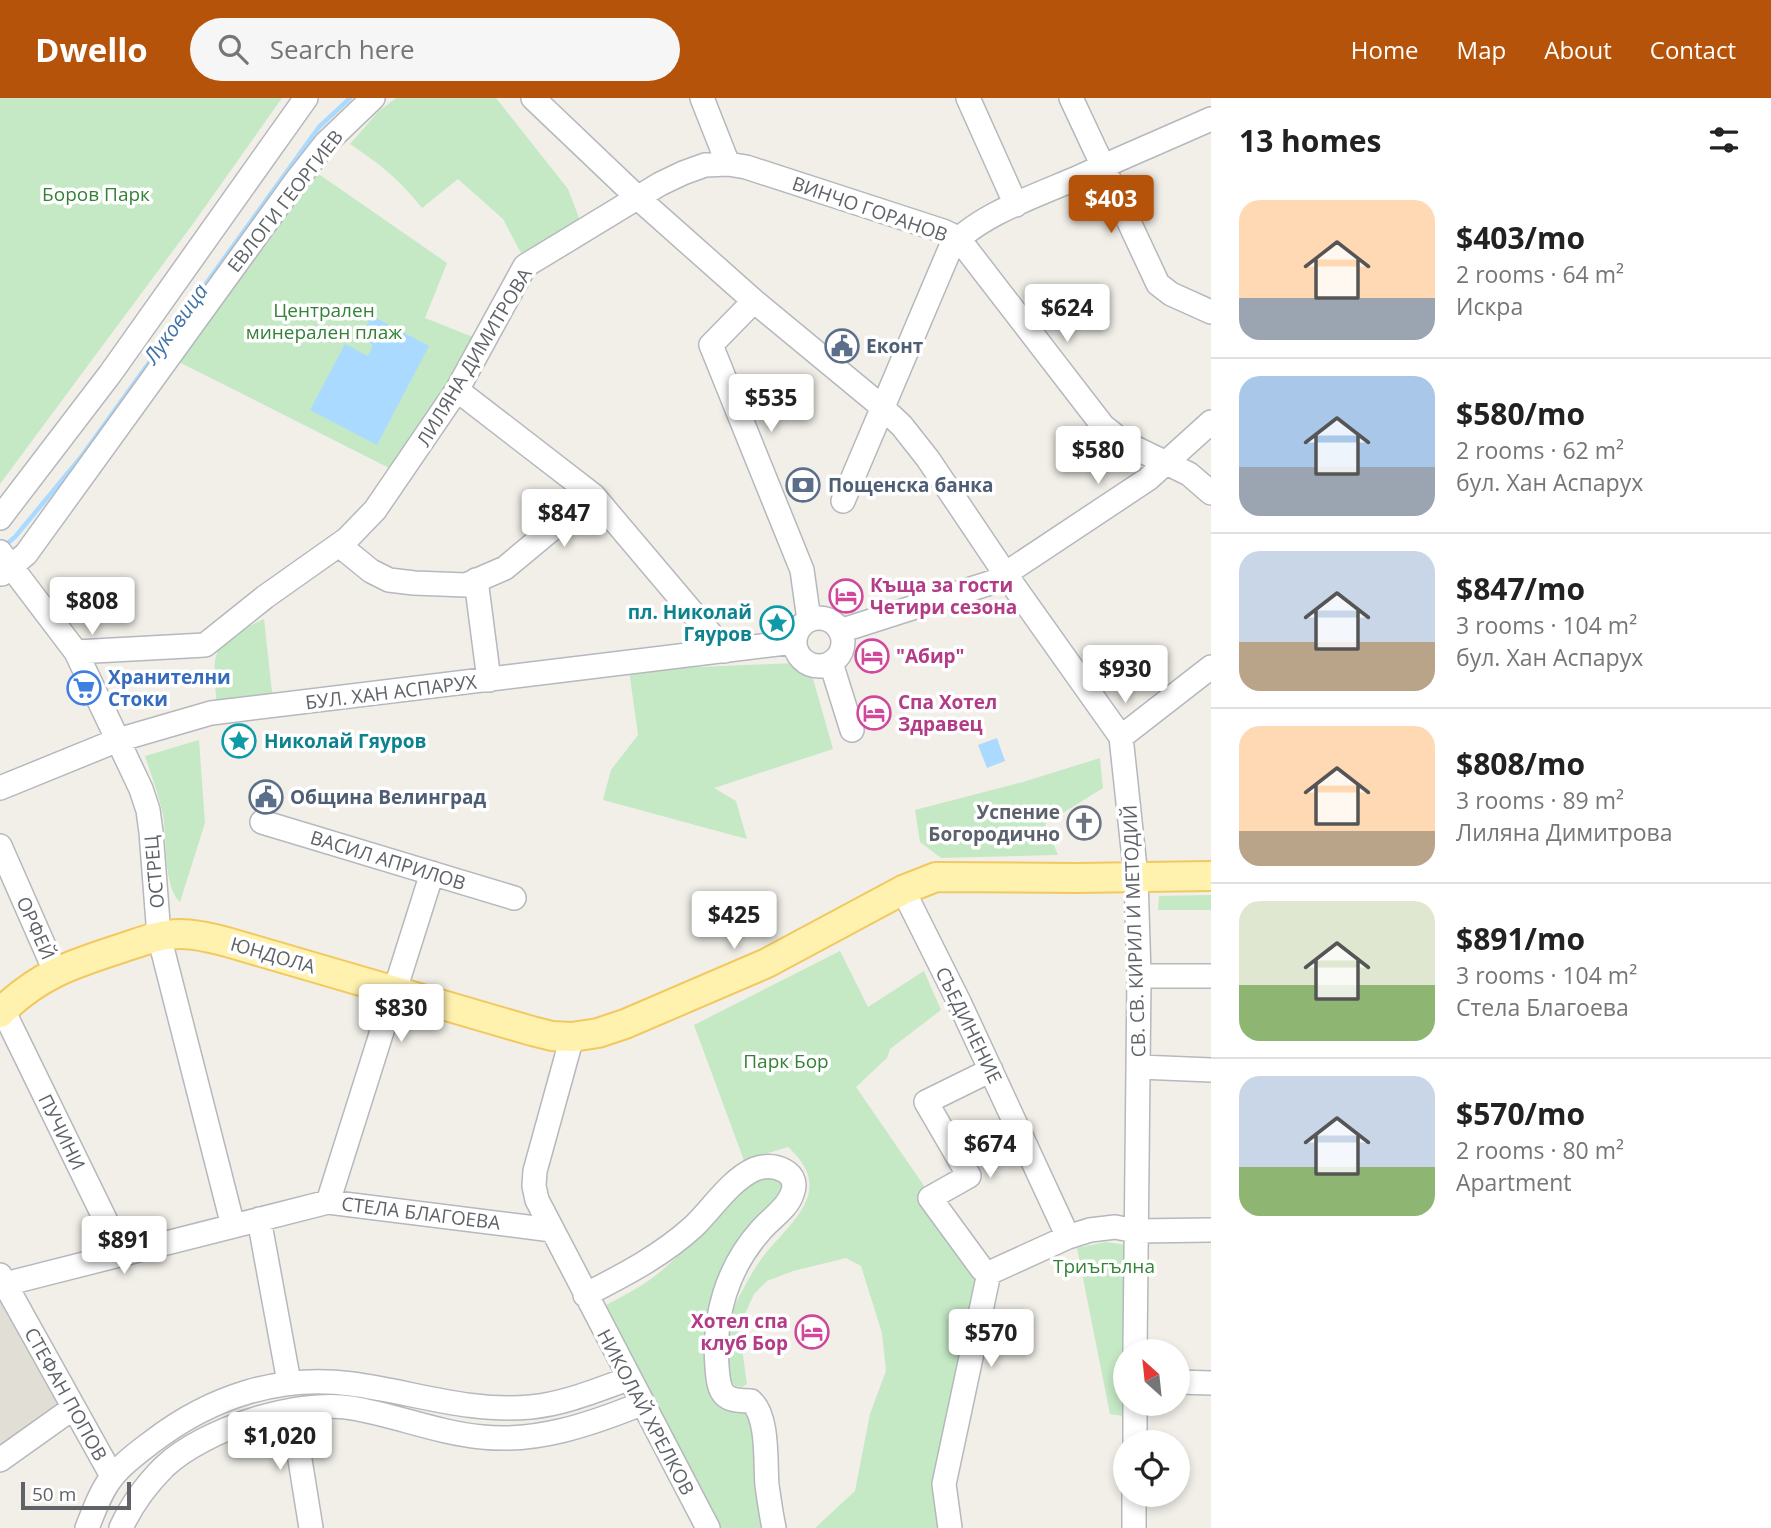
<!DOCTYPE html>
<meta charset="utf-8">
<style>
:root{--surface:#fff;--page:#f6f6f6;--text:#222;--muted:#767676;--line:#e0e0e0;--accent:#b45309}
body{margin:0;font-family:"Open Sans",sans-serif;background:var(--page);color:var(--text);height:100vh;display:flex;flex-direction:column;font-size:26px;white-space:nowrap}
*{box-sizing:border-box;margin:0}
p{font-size:23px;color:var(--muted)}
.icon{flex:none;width:38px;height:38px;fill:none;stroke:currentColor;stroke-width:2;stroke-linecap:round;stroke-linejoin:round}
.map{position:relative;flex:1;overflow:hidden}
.panel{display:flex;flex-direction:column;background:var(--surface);width:560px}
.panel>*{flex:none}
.needle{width:46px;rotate:333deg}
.buttons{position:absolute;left:1113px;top:1241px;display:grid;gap:14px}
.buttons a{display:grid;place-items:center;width:77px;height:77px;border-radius:50%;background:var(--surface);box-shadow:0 4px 10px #0003;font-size:35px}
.scale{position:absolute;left:21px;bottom:18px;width:110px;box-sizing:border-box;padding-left:7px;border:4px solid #5f6368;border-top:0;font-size:19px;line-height:24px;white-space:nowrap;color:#5f6368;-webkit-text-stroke:5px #fff;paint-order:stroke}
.price{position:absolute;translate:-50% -60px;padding:0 16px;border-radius:7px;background:#fff;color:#222;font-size:23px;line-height:46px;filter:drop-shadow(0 2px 4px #0008)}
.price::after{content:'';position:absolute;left:50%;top:42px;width:21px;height:16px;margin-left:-10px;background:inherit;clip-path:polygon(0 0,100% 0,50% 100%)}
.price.on{background:var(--accent);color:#fff}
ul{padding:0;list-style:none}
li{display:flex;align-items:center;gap:21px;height:175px;padding:0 28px}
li+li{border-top:2px solid var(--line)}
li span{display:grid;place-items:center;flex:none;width:196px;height:140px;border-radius:21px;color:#555}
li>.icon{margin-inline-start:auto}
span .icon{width:84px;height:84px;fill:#fffc;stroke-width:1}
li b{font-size:30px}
h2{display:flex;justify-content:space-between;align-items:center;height:84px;padding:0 28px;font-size:30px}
header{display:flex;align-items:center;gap:42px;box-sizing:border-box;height:98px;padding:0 35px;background:var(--accent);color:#fff}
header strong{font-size:33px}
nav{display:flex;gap:38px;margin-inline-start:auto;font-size:24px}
.search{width:490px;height:63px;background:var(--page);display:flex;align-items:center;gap:18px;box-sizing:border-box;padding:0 24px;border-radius:38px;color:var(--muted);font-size:26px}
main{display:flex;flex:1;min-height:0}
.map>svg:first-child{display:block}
.education{fill:#e1ded6}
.green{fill:#c5e8c5}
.water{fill:#aadaff}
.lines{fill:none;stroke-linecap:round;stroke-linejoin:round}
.stream{stroke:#aadaff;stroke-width:4.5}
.minor-casing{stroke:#b5b8bc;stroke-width:26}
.major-casing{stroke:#f2c960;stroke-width:32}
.minor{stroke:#fff;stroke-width:23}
.major{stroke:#fff2af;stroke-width:28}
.labels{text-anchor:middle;stroke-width:7;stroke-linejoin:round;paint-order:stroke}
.park-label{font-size:19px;fill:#348238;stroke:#fff}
.street-label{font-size:19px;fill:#5f6368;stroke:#fff}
.service-label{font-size:19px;font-weight:bold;fill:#4e5e75;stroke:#fff;text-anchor:start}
.hotel-label{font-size:19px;font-weight:bold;fill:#b23c85;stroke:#fff;text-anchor:start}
.culture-label{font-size:19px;font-weight:bold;fill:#0d838f;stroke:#fff;text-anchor:end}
.shop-label{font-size:19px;font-weight:bold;fill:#366cbe;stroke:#fff;text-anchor:start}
.worship-label{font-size:19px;font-weight:bold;fill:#5b616d;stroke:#fff;text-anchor:end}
.water-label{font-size:21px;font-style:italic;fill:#4174aa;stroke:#fff}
</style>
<header>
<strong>Dwello</strong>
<div class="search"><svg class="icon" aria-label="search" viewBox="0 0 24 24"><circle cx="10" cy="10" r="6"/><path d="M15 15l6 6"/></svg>Search here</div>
<nav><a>Home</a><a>Map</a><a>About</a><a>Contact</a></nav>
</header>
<main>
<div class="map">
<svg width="1211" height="1430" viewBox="0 0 1211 1430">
<rect width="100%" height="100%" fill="#f1efe8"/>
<path class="education" d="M0 1199 61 1310 0 1353Z"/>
<path class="green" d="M0 0H282L195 123 0 386Z
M396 0H496L568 91 581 125 521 155 503 121 458 81 422 110C398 80 381 67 350 46L378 14Z
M307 68 447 165 425 220 483 243 401 376 177 263Z
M264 521 273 603 217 609C212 552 209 546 264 521Z
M795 565 811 574 833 651 714 690 736 703 747 741 603 702 611 672 638 637 629 572Z
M199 642 205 725 180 804C163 788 167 740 163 717 159 697 151 677 145 658Z
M1100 660 1103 690 1045 726 1058 757 941 760 920 744 915 712 1023 684Z
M1211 797V812H1158L1159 798Z
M840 853 868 909 924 873 941 912 890 951 887 960 856 989 964 1146 984 1194 942 1430H815L855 1393 870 1316 886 1273 882 1235 861 1168 846 1160 793 1173 767 1183 754 1196 739 1229 747 1286 742 1289 735 1288 730 1282C730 1267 726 1235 729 1222 732 1210 754 1170 762 1160 791 1123 837 1093 788 1049L765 1056 746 1068 694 927Z
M770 1077 783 1084 789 1095 738 1153 713 1287 749 1311 769 1430H716L603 1209C620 1199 640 1190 655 1178 696 1147 722 1097 770 1077Z
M1106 1144 1126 1147 1125 1306 1129 1319 1110 1316 1077 1150Z"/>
<path class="water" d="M372 218 429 248 377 347 310 312 345 246 368 258 373 247 360 240Z
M997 640 1005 663 987 670 978 647Z"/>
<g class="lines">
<path class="stream" d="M3 449 15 439 81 359 319 29 350 0"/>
<defs>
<path id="minor" d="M533 0 638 100 754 203 881 308 902 328 928 361 1006 477 1121 639 1136 779 1139 878 1135 1253
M702 0 728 66
M968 0 1016 107
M1071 0 1158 186 1171 196 1211 214
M754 203 711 247 802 472 809 522
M593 397 725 553
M843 403 950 151C973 119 1040 96 1077 80 1121 60 1166 41 1211 21
M0 420 110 276 306 0
M339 447 371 473 389 482 414 485 466 487 505 470 593 397 457 292
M0 454 76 554 141 691 148 712 151 734 159 838 233 1128
M2 476 26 456 296 83 326 45 373 0
M476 482 489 582
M795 544a24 24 0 1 1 48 0a24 24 0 1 1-48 0Z
M840 533 993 484 1148 381 1211 324
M76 554 205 547 265 499 347 441 375 412 457 292 525 168 660 86 683 75 705 67 728 66 746 69 943 133 958 140 1103 328 1123 344 1189 376 1211 395
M831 565 852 632
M1121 639 1211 569
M0 690 118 642 211 615 794 544
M262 724 514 800
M0 748 55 873
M903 792 960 906 1068 1139
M1139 878H1211
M3 912 122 1156
M572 939 535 1073 534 1088 537 1102 708 1430
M1140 969 1211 972
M328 1104 432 775
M259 1121 289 1284
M989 1175 982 1171 930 1100 969 1078 926 1004 991 972
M0 1177 112 1378
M5 1186 328 1104 552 1132
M585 1197C624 1177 661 1158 693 1129 712 1111 730 1082 755 1071 766 1067 776 1068 785 1073 794 1078 796 1087 792 1096 787 1111 771 1120 761 1132 727 1170 713 1218 717 1269 719 1297 723 1303 751 1303 769 1319 765 1364 767 1387 769 1401 771 1416 774 1430
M1178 1284 1211 1285
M292 1312 311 1430
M1135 1344V1306
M0 1362 73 1310
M87 1430C94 1413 101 1392 113 1378 124 1364 140 1353 153 1343 211 1299 279 1276 352 1286 412 1294 470 1315 531 1309 564 1306 597 1292 628 1281
M121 1430C131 1408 147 1386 164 1369 204 1331 297 1301 352 1310 395 1317 438 1335 482 1339 537 1345 591 1326 641 1306
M950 1430 944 1386 989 1175 1068 1139 1090 1132 1115 1129 1136 1133 1211 1132
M1134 1430V1396"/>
<path id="major" d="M0 915C38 877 72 866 122 850 140 844 160 836 180 836 196 836 212 840 227 844L532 933 552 938 572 939 598 935 625 926 767 865 903 792 936 779 1077 780 1211 778"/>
</defs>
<use href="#minor" class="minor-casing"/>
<use href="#major" class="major-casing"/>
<use href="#minor" class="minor"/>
<use href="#major" class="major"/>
</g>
<defs>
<symbol id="civic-ring" viewBox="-11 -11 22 22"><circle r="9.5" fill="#fff" stroke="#5c6f8a" stroke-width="1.5"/><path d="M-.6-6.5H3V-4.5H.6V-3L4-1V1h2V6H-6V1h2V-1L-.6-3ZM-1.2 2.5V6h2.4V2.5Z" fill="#5c6f8a"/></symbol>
<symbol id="bank-ring" viewBox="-11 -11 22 22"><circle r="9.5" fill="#fff" stroke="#5c6f8a" stroke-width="1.5"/><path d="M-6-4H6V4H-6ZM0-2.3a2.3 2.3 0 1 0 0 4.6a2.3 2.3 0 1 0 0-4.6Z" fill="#5c6f8a"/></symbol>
<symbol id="hotel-ring" viewBox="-11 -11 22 22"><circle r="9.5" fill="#fff" stroke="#d1479c" stroke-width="1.5"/><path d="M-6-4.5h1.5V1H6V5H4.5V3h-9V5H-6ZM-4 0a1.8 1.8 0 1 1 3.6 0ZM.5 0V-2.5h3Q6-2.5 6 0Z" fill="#d1479c"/></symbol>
<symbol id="sight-ring" viewBox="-11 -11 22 22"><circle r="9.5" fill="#fff" stroke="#0f9aa8" stroke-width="1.5"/><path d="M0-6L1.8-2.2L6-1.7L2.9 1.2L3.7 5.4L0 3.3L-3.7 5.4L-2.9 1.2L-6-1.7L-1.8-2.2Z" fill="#0f9aa8"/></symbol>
<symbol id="supermarket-ring" viewBox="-11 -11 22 22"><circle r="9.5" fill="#fff" stroke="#3f7fe0" stroke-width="1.5"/><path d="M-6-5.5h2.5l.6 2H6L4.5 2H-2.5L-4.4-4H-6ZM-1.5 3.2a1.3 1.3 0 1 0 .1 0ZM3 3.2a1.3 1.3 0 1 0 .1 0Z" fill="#3f7fe0"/></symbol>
<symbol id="church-ring" viewBox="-11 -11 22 22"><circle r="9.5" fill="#fff" stroke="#6b7280" stroke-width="1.5"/><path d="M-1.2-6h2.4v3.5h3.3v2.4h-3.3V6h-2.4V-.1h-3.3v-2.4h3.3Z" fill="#6b7280"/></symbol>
</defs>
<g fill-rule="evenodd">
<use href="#civic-ring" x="823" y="229" width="38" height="38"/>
<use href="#bank-ring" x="784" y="368" width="38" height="38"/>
<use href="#hotel-ring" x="827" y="479" width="38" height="38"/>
<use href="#sight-ring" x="758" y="506" width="38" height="38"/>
<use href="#hotel-ring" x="853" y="539" width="38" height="38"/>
<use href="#supermarket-ring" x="65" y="571" width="38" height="38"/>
<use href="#hotel-ring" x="855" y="596" width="38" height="38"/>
<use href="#sight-ring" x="220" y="624" width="38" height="38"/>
<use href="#civic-ring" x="247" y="680" width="38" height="38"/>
<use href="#church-ring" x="1065" y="706" width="38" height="38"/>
<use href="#hotel-ring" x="793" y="1215" width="38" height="38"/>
</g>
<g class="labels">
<g class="park-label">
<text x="96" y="103">Боров Парк</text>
<text x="324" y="219">Централен<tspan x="324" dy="22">минерален плаж</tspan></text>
<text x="786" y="970">Парк Бор</text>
<text x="1104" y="1175">Триъгълна</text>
</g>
<g class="street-label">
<text transform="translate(285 103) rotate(-52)" y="7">ЕВЛОГИ ГЕОРГИЕВ</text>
<text transform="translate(870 111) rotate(19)" y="7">ВИНЧО ГОРАНОВ</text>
<text transform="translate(474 259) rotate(-59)" y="7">ЛИЛЯНА ДИМИТРОВА</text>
<text transform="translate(391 594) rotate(-7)" y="7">БУЛ. ХАН АСПАРУХ</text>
<text transform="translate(388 762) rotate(17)" y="7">ВАСИЛ АПРИЛОВ</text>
<text transform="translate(154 774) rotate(-95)" y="7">ОСТРЕЦ</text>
<text transform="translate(36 830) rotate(66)" y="7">ОРФЕЙ</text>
<text transform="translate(1134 833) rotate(-92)" y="7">СВ. СВ. КИРИЛ И МЕТОДИЙ</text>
<text transform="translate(273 857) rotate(16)" y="7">ЮНДОЛА</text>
<text transform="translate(969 927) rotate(64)" y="7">СЪЕДИНЕНИЕ</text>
<text transform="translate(62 1034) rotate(64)" y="7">ПУЧИНИ</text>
<text transform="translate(421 1115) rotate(7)" y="7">СТЕЛА БЛАГОЕВА</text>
<text transform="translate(66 1296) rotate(61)" y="7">СТЕФАН ПОПОВ</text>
<text transform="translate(646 1314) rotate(62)" y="7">НИКОЛАЙ ХРЕЛКОВ</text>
</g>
<g class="service-label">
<text x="866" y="255">Еконт</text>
<text x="828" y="394">Пощенска банка</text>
<text x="290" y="706">Община Велинград</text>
</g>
<g class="hotel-label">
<text x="870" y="494">Къща за гости<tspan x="870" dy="22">Четири сезона</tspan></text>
<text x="896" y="565">"Абир"</text>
<text x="898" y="611">Спа Хотел<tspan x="898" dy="22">Здравец</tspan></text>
<text x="788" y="1230" text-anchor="end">Хотел спа<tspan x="788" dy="22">клуб Бор</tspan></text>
</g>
<g class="culture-label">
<text x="752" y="521">пл. Николай<tspan x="752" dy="22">Гяуров</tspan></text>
<text x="264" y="650" text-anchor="start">Николай Гяуров</text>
</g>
<g class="shop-label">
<text x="108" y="586">Хранителни<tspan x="108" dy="22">Стоки</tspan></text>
</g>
<g class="worship-label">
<text x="1060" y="721">Успение<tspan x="1060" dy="22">Богородично</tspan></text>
</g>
<g class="water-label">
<text transform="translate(176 226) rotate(-54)" y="7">Луковица</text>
</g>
</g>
</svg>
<div class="buttons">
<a><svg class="needle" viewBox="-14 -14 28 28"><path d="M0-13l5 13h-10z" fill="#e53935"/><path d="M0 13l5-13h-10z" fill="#767676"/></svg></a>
<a><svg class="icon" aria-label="locate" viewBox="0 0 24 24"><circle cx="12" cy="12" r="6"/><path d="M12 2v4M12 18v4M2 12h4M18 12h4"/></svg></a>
</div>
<div class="scale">50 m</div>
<b class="price on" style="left:1111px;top:137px">$403</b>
<b class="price" style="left:1067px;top:246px">$624</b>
<b class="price" style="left:771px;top:336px">$535</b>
<b class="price" style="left:1098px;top:388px">$580</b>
<b class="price" style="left:564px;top:451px">$847</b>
<b class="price" style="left:92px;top:539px">$808</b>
<b class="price" style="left:1125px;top:607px">$930</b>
<b class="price" style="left:734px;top:853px">$425</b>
<b class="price" style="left:401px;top:946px">$830</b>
<b class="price" style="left:990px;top:1082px">$674</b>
<b class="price" style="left:124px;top:1178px">$891</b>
<b class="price" style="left:991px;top:1271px">$570</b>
<b class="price" style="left:280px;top:1374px">$1,020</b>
</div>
<section class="panel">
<h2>13 homes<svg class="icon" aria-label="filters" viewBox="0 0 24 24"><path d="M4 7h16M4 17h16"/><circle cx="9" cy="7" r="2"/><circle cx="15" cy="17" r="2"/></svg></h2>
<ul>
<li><span style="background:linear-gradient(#ffd9b3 70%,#9aa5b1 0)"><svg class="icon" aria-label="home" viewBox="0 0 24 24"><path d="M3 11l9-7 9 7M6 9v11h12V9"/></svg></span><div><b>$403/mo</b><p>2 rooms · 64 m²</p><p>Искра</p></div></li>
<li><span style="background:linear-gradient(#a9c7e8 65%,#9aa5b1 0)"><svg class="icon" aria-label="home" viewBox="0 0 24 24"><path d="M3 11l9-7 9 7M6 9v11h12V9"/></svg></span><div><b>$580/mo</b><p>2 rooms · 62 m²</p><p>бул. Хан Аспарух</p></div></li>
<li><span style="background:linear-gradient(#c9d6e8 65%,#b9a48a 0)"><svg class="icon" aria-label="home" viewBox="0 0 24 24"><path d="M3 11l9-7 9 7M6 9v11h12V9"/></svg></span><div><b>$847/mo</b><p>3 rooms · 104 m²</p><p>бул. Хан Аспарух</p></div></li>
<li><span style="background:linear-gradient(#ffd9b3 75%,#b9a48a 0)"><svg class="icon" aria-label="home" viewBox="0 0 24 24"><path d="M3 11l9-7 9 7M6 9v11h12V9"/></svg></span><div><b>$808/mo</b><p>3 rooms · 89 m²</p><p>Лиляна Димитрова</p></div></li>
<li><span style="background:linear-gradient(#dfe7d0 60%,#8fb573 0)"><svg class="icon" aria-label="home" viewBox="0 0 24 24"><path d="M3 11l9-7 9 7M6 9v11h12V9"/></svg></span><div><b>$891/mo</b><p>3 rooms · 104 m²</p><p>Стела Благоева</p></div></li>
<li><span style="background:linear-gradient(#c9d6e8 65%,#8fb573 0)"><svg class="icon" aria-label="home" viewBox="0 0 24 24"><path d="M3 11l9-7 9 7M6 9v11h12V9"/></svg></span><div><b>$570/mo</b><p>2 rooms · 80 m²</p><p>Apartment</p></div></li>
</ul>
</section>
</main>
